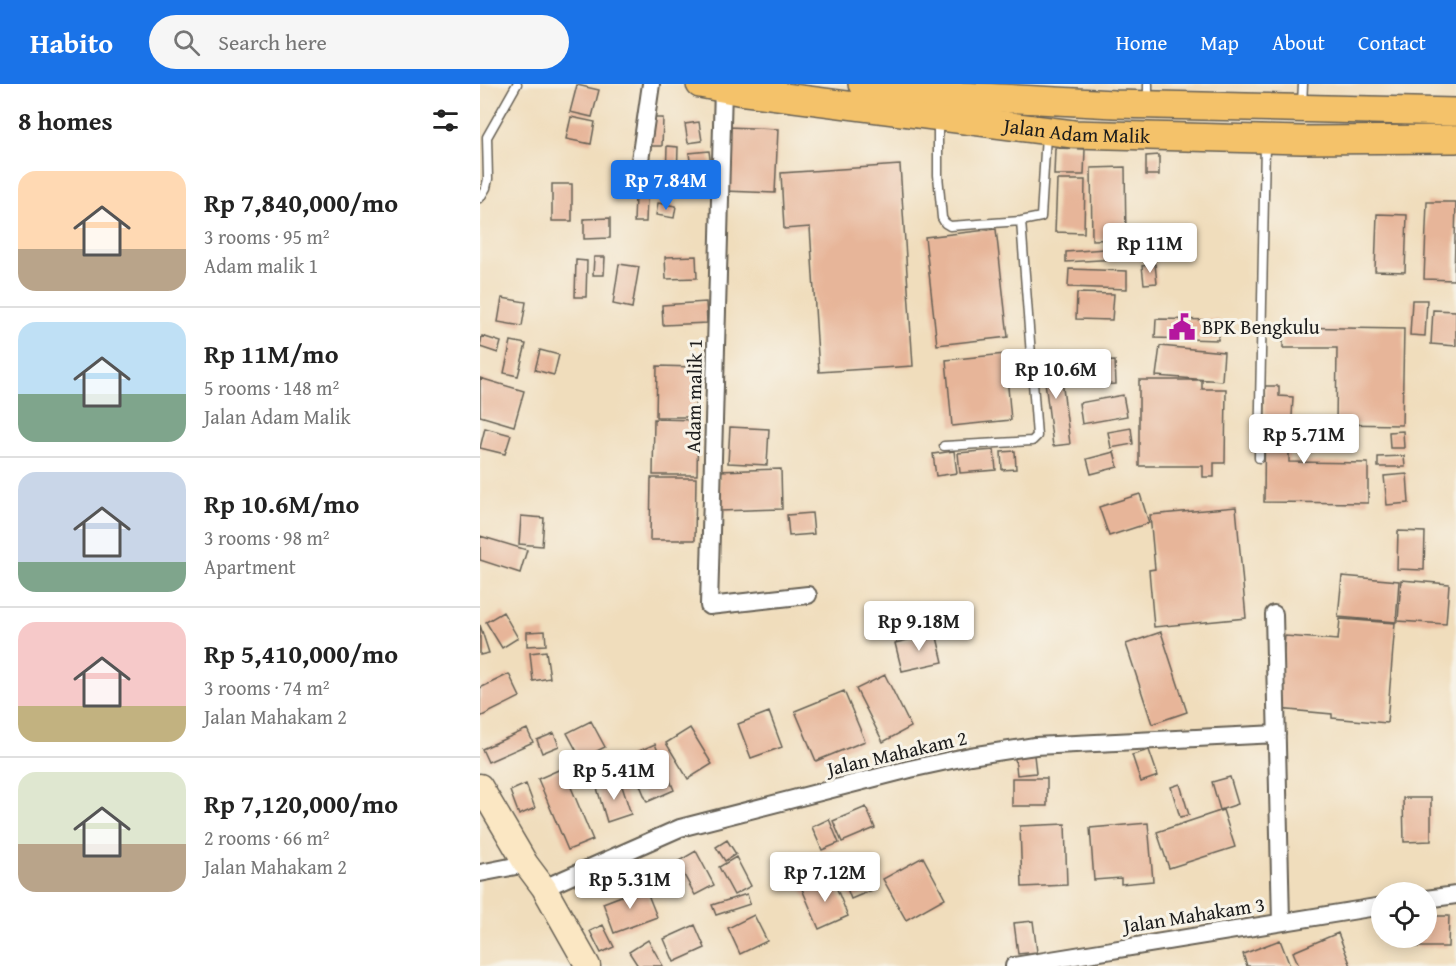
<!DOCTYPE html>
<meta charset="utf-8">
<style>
:root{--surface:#fff;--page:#f6f6f6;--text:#222;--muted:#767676;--line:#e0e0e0;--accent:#1a73e8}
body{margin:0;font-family:"Gentium Book Plus",serif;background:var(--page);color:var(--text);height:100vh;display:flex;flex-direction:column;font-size:22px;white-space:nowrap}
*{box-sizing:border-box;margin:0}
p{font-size:20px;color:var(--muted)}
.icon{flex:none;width:33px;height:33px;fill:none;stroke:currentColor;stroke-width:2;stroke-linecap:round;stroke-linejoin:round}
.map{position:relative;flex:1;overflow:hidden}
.sheet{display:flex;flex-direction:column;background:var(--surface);width:480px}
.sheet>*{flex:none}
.buttons{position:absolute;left:891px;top:798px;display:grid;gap:12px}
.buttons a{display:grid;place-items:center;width:66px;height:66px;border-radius:50%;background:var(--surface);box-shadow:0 3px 15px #0003;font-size:30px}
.price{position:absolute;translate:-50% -51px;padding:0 14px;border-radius:6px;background:#fff;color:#222;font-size:20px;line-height:39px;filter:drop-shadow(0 2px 3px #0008)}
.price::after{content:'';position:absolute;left:50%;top:36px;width:18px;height:14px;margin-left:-9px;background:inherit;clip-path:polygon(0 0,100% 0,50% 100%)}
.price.selected{background:var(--accent);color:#fff}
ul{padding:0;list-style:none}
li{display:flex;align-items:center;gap:18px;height:150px;padding:0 18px}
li+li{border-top:2px solid var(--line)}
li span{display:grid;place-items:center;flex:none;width:168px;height:120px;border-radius:18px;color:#555}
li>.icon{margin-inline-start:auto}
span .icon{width:72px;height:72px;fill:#fffc;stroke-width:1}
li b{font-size:26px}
h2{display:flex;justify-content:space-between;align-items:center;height:72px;padding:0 18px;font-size:26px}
header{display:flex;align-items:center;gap:36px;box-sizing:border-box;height:84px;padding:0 30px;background:var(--accent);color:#fff}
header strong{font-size:28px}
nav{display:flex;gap:33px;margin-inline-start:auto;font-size:21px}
.search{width:420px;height:54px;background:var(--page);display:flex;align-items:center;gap:15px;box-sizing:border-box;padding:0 21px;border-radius:33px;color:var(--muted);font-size:22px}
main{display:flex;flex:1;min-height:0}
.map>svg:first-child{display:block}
.building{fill:#e7b599}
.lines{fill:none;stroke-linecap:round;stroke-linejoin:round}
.lane-casing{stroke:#666054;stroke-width:11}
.street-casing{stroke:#666054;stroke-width:20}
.secondary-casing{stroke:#666054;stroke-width:27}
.primary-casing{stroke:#666054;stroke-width:30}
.lane{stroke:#fff;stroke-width:8}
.street{stroke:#fff;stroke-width:16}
.secondary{stroke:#fbe7c3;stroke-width:24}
.primary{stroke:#f4c26a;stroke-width:27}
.labels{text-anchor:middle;stroke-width:6;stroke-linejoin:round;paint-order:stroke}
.street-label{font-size:20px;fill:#1c1c1c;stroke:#f7f3e8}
.poi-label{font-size:20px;fill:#1c1c1c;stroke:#f7f3e8;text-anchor:start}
</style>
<header>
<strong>Habito</strong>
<div class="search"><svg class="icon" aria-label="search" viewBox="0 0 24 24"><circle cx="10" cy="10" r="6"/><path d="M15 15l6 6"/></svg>Search here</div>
<nav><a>Home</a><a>Map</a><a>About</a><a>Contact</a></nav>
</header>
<main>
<section class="sheet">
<h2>8 homes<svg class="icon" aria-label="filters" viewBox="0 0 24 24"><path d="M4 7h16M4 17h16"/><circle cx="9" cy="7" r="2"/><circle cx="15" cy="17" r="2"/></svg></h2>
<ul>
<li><span style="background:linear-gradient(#ffd9b3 65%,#b9a48a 0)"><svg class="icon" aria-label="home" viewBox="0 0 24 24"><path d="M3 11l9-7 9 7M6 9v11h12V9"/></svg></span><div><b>Rp 7,840,000/mo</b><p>3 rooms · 95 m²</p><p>Adam malik 1</p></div></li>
<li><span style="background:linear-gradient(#bfe0f5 60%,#7fa58c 0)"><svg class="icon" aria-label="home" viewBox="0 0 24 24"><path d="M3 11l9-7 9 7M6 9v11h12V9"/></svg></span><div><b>Rp 11M/mo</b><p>5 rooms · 148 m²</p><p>Jalan Adam Malik</p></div></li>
<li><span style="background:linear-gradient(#c9d6e8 75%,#7fa58c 0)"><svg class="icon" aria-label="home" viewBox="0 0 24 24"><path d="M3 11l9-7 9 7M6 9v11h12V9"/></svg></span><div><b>Rp 10.6M/mo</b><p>3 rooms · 98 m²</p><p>Apartment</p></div></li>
<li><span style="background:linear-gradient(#f6c9c9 70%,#c2b280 0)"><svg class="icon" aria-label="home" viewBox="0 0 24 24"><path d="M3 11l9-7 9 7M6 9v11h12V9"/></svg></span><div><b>Rp 5,410,000/mo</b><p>3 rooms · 74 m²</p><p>Jalan Mahakam 2</p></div></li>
<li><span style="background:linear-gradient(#dfe7d0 60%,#b9a48a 0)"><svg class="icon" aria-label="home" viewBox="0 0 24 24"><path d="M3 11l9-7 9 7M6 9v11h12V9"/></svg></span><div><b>Rp 7,120,000/mo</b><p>2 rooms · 66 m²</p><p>Jalan Mahakam 2</p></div></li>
</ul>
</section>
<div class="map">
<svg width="976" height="882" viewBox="0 0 976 882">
<rect width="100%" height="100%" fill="#f7f3e8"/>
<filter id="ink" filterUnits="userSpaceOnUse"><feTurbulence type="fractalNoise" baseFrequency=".0167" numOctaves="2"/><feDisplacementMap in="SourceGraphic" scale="12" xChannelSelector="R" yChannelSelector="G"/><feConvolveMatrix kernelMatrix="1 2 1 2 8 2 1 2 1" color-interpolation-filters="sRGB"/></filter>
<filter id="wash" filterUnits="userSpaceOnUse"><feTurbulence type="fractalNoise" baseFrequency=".008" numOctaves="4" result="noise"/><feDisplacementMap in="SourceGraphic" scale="24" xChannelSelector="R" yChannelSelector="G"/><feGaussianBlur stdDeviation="1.35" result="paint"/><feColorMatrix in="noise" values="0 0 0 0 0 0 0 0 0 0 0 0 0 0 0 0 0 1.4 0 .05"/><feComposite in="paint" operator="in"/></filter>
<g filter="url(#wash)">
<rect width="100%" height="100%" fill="#f0ddbc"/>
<g id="blocks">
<path class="building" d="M97 1 119 6 112 33 90 28Z
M91 33 115 38 111 60 86 55Z
M172 34H183L182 62H171Z
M219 38 222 57 208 59 205 40Z
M247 43 298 45 295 109 244 107Z
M187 62 198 63 197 95H186Z
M575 64 605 65 604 91H574Z
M229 67 234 105 214 108 209 69Z
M679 71V91H666V72Z
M420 81 433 282 339 288 330 143 304 145 301 89Z
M645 83 646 155 612 156 611 84Z
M577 96H605L604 149 575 148Z
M72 100H92V137H72Z
M155 112H167L166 138H154Z
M947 118H976L974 196 944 195Z
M178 119 196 122 194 134 176 131Z
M897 130 927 131 925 188 895 187Z
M130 134V154L104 155V135Z
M516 145 528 253 457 261 445 153Z
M637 164V175L586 178V168Z
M216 172 217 194 186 195 185 173Z
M114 173H125L124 191H113Z
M96 176 107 177 106 213H95Z
M139 180 159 183 152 224 133 220Z
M675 180 677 199 664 200 662 182Z
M589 185 647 187V205L588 203Z
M597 209 634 210 632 236 596 235Z
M22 214 46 218 42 242 18 238Z
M932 216H947L945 252 930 251Z
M226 218 227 239 183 241 182 221Z
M953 226 976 227V262L951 260Z
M676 235 739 236 738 256 675 254Z
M803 243 924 245 922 341 856 340 857 264H803Z
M2 252 21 258 18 269 0 263Z
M31 257 46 260 38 292 24 289Z
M680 262 744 268 742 297 676 292Z
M60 266 79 271 74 291 55 286Z
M525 270 531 336 472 342 466 276Z
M579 271 590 360 573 362 562 273Z
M635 277 636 300 594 302 593 279Z
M177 282 216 283 215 333H176Z
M0 294 44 307 34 342 0 332Z
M659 296H722V305H746L745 379H734V393H723V382H659Z
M785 302H799V312L813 313 812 333H809V378L888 379V419L784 418Z
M643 311 647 332 602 340 599 319Z
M174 335 218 336 217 391H173Z
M250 343 289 345 287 381 248 379Z
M5 344 31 351 25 370 0 364Z
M651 344 653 360 631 364 628 348Z
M923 347 924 364H910L909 348Z
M514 366 516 386 480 389 478 369Z
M474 367 477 389 456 392 453 370Z
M535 367 536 385 522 386 521 368Z
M634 368 638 383 611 390 607 375Z
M924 372 925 383H898V373Z
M301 385 302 425 240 427 239 387Z
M927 390 929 419 907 421 904 392Z
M171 394H216L215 456H170Z
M660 410 669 439 629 452 619 423Z
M756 423 766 534 674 543 669 486 675 485 670 431Z
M332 429 334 450 309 452 307 431Z
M41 432 64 434 62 462 39 460Z
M918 447 945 448 944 486 917 485Z
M0 452 47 466 40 489 0 476Z
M862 492 919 497 916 538 858 533Z
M921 496 969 500 966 540 918 537Z
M23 528 38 554 22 564 6 538Z
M860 535 915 539 907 639 852 634V630L798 625 805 552 858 556Z
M0 541 9 569 0 571Z
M65 547 66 561 47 562V548Z
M681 548 707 628 672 640 646 560Z
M456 549 463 578 422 587 415 559Z
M66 567 70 594 53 597 50 569Z
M29 590 40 613 0 633V604Z
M405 591 431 643 403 658 376 605Z
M364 607 385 657 336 677 315 627Z
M289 628 302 663 271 674 258 640Z
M111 637 125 663 101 675 87 649Z
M210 644 232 680 208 695 186 659Z
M47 645 53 658 8 678 2 665Z
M74 649 79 662 62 669 57 656Z
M175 660 194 706 167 718 148 672Z
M669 666 678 692 661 698 652 671Z
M554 671 556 689 537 691 535 674Z
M83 684 113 756 88 766 58 695Z
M750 693 758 720 740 726 732 698Z
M532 694H567V722H532Z
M140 696 151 730 127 738 117 704Z
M46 700 55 724 39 731 30 707Z
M700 700 709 731 700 733 691 703Z
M923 714H951V757L924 758Z
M386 723 395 744 362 758 353 737Z
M743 726 755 763 689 784 677 748Z
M349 735 359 759 342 766 332 743Z
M668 739 673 797 641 800V794L614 796 610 744Z
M585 740 587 801 542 803 540 742Z
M247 756 256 770 245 777 236 763Z
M216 767 234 801 215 811 197 778Z
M256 773 271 802 254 811 239 783Z
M443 773 465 814 426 836 403 795Z
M384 786 392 806 371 815 363 794Z
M352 793 368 832 339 845 322 805Z
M165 803 177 833 134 849 123 819Z
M267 810 270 820 236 831 232 821Z
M274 831 287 857 260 870 248 844Z
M946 832H969L968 863H935V854H946Z
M553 837 557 868 538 870 534 839Z
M123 841 134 863 121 869 110 847Z
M215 841 225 864 194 878 184 855Z
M858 849 871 882H819L813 868Z
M168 856 183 882H158L149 868Z
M800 856 810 882H767L763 870Z"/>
</g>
</g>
<g filter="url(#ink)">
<use href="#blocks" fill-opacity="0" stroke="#666054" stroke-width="1.5"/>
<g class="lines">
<defs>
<path id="lane" d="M668 17V0
M822 20 823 0
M458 36V91L462 134 465 139 470 142 541 137 561 133 566 51
M0 114 6 104 8 95 7 53 37 0
M464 362 552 357 557 352 541 137
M779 374 785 59"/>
<path id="street" d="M243 4 229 522 328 511
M156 104 171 0
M794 530 801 838
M0 789 46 780
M64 804 200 744 430 685 490 672 555 662 797 650
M946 815 976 811
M534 882 902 822"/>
<path id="secondary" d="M0 702 46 780 64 804 108 882"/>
<g id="primary">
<path id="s1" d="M220 0 258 7 593 50 822 56 976 55"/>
<path d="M382 0 461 11 634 20 976 28"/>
</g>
</defs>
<use href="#lane" class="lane-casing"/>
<use href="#street" class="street-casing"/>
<use href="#secondary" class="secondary-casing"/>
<use href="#primary" class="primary-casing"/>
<use href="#lane" class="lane"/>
<use href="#street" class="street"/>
<use href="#secondary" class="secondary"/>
<use href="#primary" class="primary"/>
</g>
</g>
<defs>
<symbol id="civic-bare" viewBox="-9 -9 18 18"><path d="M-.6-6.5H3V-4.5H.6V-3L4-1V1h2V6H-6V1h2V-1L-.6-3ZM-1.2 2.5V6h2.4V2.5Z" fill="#b5179e" stroke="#f7f3e8" stroke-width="2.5" paint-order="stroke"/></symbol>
</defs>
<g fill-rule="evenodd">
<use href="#civic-bare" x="683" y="224" width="38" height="38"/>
</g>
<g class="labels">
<g class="street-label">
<text dy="7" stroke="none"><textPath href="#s1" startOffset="380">Jalan Adam Malik</textPath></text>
<text transform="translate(214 312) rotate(-89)" y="7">Adam malik 1</text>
<text transform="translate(417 669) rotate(-13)" y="7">Jalan Mahakam 2</text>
<text transform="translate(714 831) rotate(-9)" y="7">Jalan Mahakam 3</text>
</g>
<g class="poi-label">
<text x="722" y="250">BPK Bengkulu</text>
</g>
</g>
</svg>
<div class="buttons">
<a><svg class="icon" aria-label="locate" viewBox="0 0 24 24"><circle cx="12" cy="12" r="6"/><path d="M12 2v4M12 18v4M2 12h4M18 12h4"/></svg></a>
</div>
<b class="price selected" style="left:186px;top:127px">Rp 7.84M</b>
<b class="price" style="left:670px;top:190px">Rp 11M</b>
<b class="price" style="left:576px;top:316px">Rp 10.6M</b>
<b class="price" style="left:824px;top:381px">Rp 5.71M</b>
<b class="price" style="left:439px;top:568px">Rp 9.18M</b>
<b class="price" style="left:134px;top:717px">Rp 5.41M</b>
<b class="price" style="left:345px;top:819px">Rp 7.12M</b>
<b class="price" style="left:150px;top:826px">Rp 5.31M</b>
</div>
</main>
